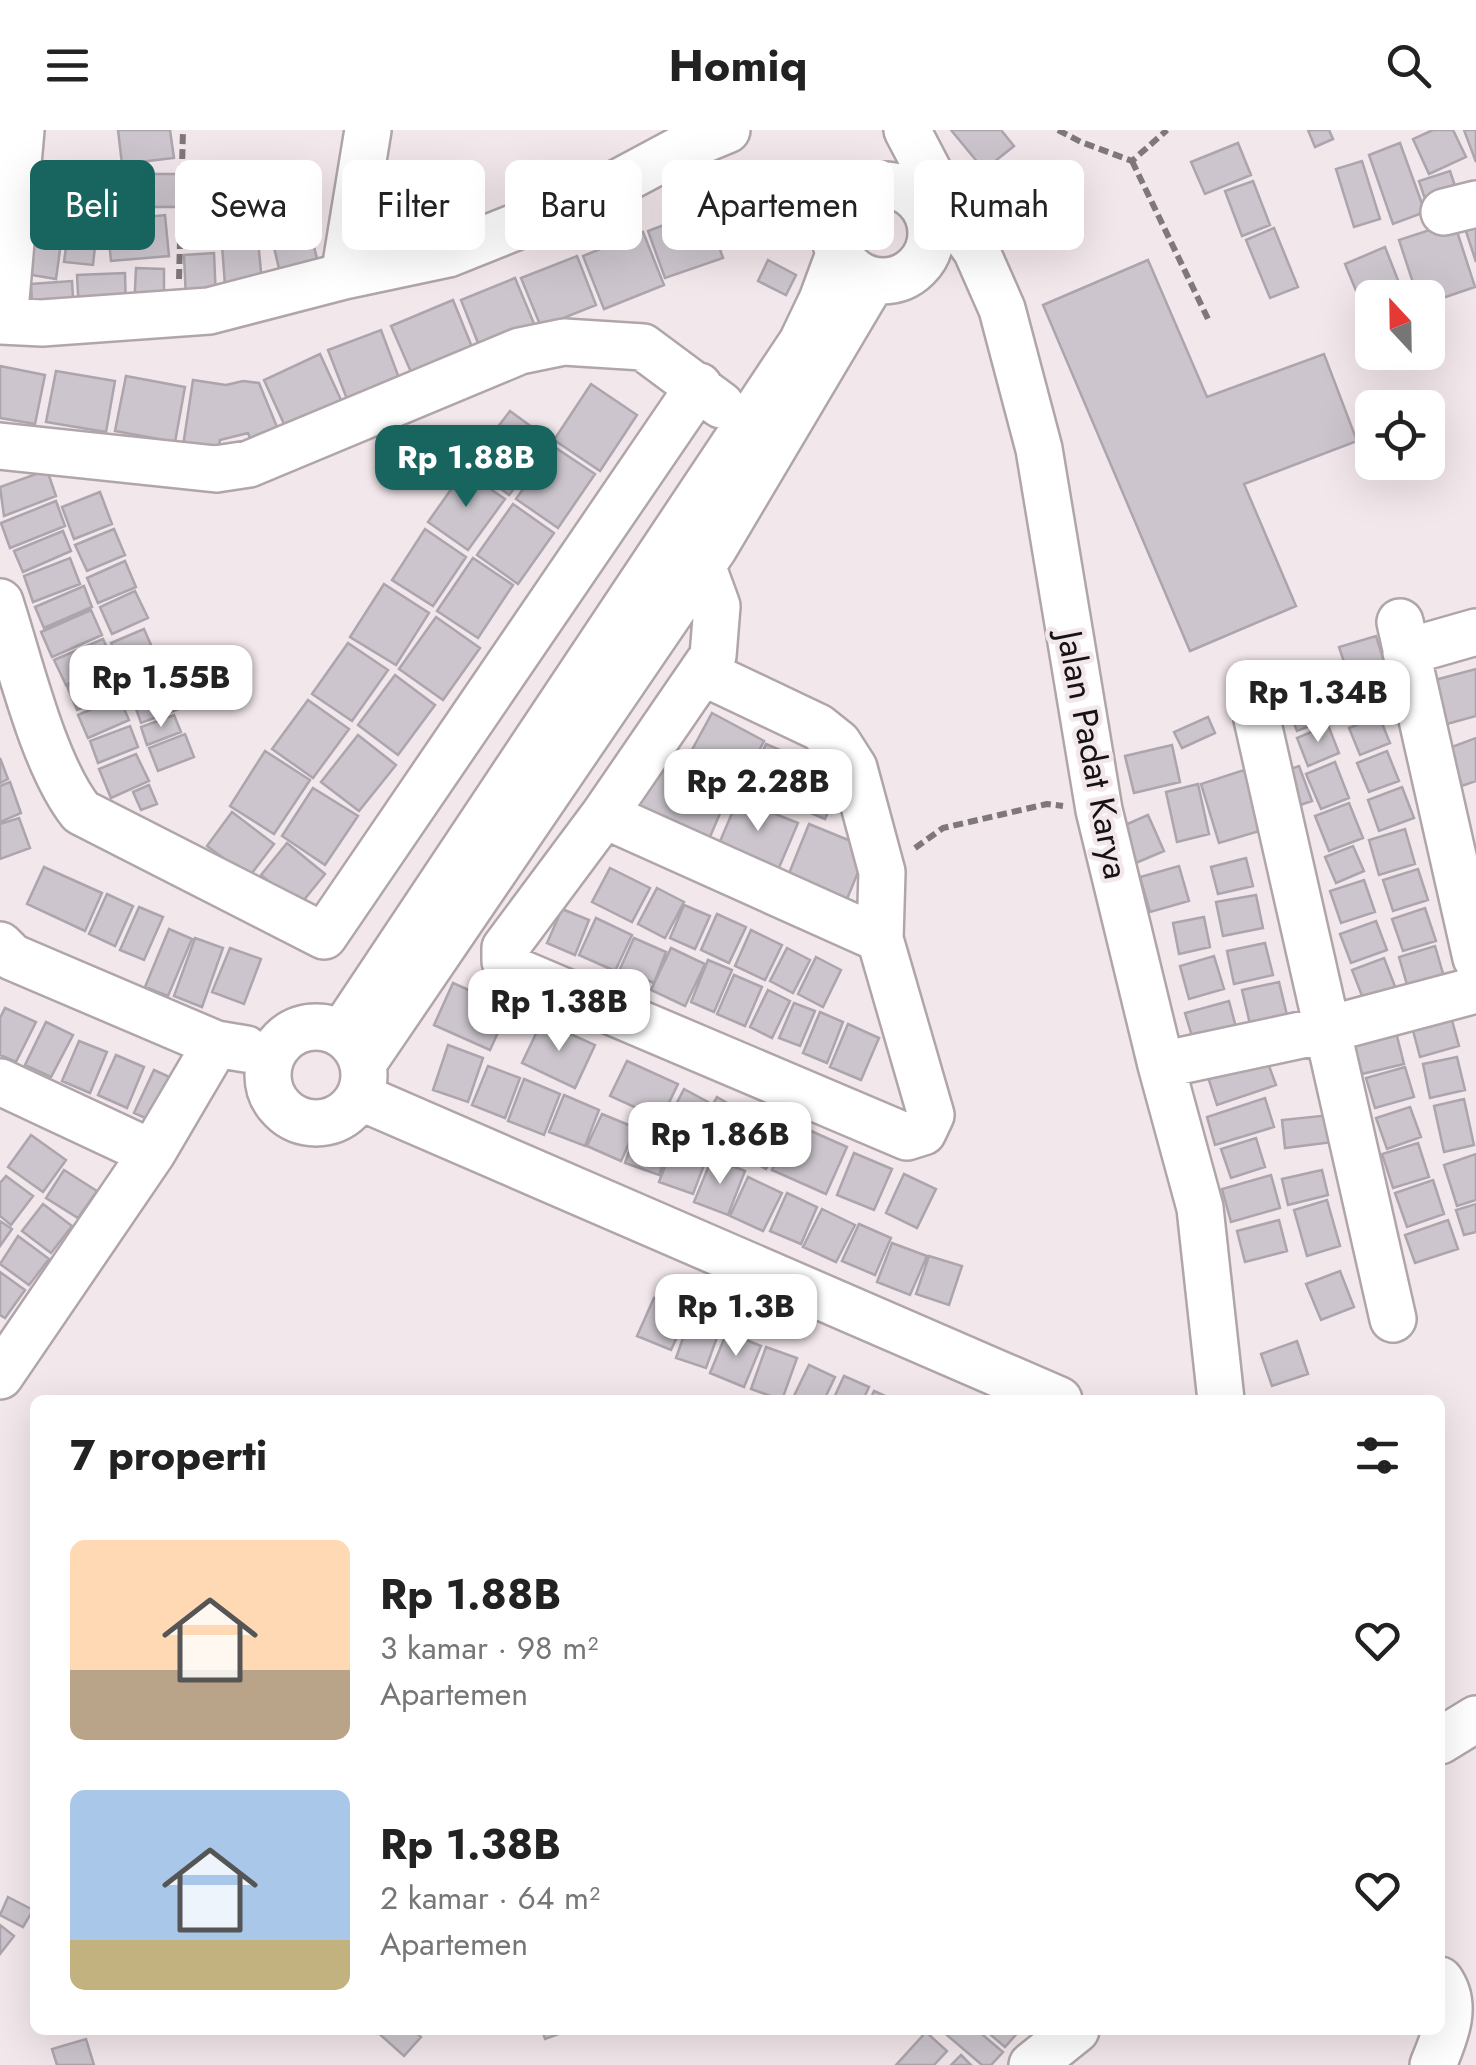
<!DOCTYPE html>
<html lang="id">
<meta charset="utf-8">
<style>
:root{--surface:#fff;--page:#f2f2f2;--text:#222;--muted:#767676;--accent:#186560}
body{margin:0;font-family:Jost,sans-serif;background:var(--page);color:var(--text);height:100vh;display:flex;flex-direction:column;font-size:38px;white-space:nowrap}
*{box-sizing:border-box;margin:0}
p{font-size:32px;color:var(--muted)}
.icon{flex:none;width:55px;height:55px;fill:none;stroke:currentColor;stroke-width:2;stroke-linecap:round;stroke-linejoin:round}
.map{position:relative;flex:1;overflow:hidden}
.sheet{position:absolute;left:30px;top:1265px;width:1415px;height:640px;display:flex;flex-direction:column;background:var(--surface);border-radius:15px;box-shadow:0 10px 40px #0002}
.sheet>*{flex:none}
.top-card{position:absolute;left:30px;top:30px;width:1418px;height:90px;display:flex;gap:20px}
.needle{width:65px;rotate:338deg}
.controls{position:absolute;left:1355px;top:150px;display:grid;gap:20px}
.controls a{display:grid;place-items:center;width:90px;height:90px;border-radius:15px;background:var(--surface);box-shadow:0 10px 40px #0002;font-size:50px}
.price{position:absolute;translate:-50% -85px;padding:0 22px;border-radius:20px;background:#fff;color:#222;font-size:32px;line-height:65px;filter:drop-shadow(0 2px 5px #0008)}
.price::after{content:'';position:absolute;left:50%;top:60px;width:30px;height:22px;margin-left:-15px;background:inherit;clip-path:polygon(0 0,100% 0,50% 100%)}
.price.current{background:var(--accent);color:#fff}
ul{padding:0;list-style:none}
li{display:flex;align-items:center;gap:30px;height:250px;padding:0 40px}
li span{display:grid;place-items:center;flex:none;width:280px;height:200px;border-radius:15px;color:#555}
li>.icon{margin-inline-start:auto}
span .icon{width:120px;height:120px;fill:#fffc;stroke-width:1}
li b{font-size:42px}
h2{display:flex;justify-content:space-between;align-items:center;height:120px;padding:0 40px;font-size:42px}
.pill{padding:0 35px;border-radius:15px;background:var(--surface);box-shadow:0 10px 40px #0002;font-size:35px;line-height:90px}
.pill.current{background:var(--accent);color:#fff}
header{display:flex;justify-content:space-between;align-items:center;height:130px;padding:0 40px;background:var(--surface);font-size:45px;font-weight:700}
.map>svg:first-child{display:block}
.building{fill:#ccc5cd;stroke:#aca5ad;stroke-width:2.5}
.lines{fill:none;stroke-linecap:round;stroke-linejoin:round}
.minor-casing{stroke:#b0a6a9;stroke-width:50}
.path{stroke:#7f787a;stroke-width:6;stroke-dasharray:10 5;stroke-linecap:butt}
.minor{stroke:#fff;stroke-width:45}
.labels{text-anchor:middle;stroke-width:9;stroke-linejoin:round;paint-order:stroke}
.street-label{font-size:35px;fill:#171314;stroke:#f2e7eb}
</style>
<header><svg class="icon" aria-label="menu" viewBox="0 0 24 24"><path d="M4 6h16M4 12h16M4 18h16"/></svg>Homiq<svg class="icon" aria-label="search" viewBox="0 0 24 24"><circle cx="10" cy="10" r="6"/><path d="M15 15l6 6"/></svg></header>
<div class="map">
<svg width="1476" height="1935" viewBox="0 0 1476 1935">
<rect width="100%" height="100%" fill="#f2e7eb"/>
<path class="building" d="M118 0H170L174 28 122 34Z
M951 0H1001L1014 16 984 40Z
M1308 0H1329L1333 9 1315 17Z
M1433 0H1453L1466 27 1429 44 1413 9Z
M1464 0H1476V32Z
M1238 13 1251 45 1205 64 1191 32Z
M1400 13 1425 82 1393 94 1369 25Z
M1362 31 1380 89 1354 97 1336 39Z
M1450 41 1460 71 1429 81 1419 51Z
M113 44H178V77H113Z
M1253 51 1270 95 1242 106 1225 61Z
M69 57 77 83 43 93 36 66Z
M706 79 723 128 665 148 648 101Z
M165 85 169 126 111 131 107 91Z
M1476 85V132L1462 89Z
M28 92 63 98 56 149 20 143Z
M1454 92 1475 157 1428 173V168H1418L1399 110Z
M69 94 97 98 93 135 64 132Z
M309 96 320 141 282 151 271 105Z
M1274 98 1298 157 1270 168 1246 110Z
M257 100 262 152 225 155 221 103Z
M643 102 664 155 604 179 583 126Z
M1385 117 1405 168H1372V182L1366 185 1345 134Z
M214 123 216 169 186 170 184 125Z
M577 126 596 175 541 197 521 148Z
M768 130 796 145 786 165 758 151Z
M1148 130 1207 267 1324 224 1357 311 1244 354 1296 476 1190 521 1043 175Z
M136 138 164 139V180L134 179Z
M125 143 126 181 79 183 77 145Z
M515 148 535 196 480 218 461 170Z
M72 151 74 184 33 187 31 154Z
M453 170 472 217 411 242 391 196Z
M381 200 399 248 347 269 328 220Z
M320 224 341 270 285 296 264 250Z
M0 236 45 245 35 294 0 288Z
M56 241 115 251 106 302 46 292Z
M126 246 185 257 175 312 115 301Z
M193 250 226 255 243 251 259 253 277 297 250 308 248 303 220 310 218 322 183 316Z
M591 254 637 285 600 341 554 310Z
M510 281 551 311 509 365 469 335Z
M553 316 595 344 558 398 516 369Z
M47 340 56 366 4 386 0 357Z
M464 341 505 369 468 420 428 392Z
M100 362 112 394 74 409 62 377Z
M56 371 65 396 10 418 1 393Z
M513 374 554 403 518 454 477 425Z
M114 399 125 425 87 441 75 415Z
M425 399 466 427 433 476 392 450Z
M63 401 71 421 23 442 14 421Z
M70 428 80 454 33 472 24 446Z
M473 428 513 455 478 508 437 481Z
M125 431 136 457 98 473 87 448Z
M384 454 429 483 396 535 350 507Z
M84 456 92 477 44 498 35 477Z
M135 461 148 488 112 504 100 477Z
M91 480 102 505 52 527 41 502Z
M436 487 480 518 443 570 399 539Z
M144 499 155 524 122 538 111 513Z
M1376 506 1386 538 1350 550 1339 517Z
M103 509 114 533 66 555 54 530Z
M348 513 388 540 352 591 312 564Z
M160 528 170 553 131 569 120 543Z
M110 539 120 563 77 580 67 556Z
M1476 539V586L1447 594 1435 550Z
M395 545 435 575 398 625 358 595Z
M1369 549 1382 578 1356 589 1344 560Z
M176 558 184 577 141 593 134 573Z
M1318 562 1328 589 1297 601 1286 574Z
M119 567 129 590 88 608 78 585Z
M308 570 349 599 313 648 272 619Z
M712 583 764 611 739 659 686 631Z
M174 585 181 602 147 615 141 597Z
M1379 586 1390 613 1360 625 1349 598Z
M1208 587 1215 603 1182 618 1174 602Z
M1328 595 1339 623 1308 636 1297 608Z
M130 596 138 617 98 633 90 611Z
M185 604 194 627 158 641 149 618Z
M358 605 396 635 359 681 321 652Z
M1476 608V651L1462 656 1449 618Z
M766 614 843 647 825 689 747 656Z
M1172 615 1180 652 1134 663 1125 626Z
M265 621 310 650 274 704 230 676Z
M1387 621 1399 651 1369 662 1357 633Z
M136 624 149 651 111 668 99 639Z
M0 628 8 649 0 653Z
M1335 632 1349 668 1321 679 1306 644Z
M657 634 728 665 709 709 638 677Z
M1299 636 1312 671 1298 676 1285 641Z
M1244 640 1263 700 1219 713 1201 654Z
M10 652 21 683 0 692V656Z
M1198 654 1209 704 1177 712 1166 662Z
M149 655 157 674 141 680 133 662Z
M1402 657 1414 688 1379 701 1368 670Z
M313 658 358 686 325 735 282 706Z
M738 669 798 693 778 740 718 716Z
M1349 673 1363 708 1329 721 1315 686Z
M232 682 274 714 249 747 207 716Z
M1148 685 1164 721 1131 735 1116 699Z
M19 688 30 718 0 729V694Z
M809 694 868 718 847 769 788 746Z
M1405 699 1415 734 1379 745 1369 710Z
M287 713 325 744 299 776 261 745Z
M1353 716 1364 741 1336 753 1325 727Z
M1246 728 1253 756 1218 764 1211 737Z
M1179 736 1189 771 1150 782 1140 747Z
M44 737 102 763 85 801 27 774Z
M610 738 650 758 632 792 592 772Z
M1418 739 1428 770 1393 781 1383 750Z
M1364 750 1375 782 1341 793 1330 761Z
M657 758 684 772 665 808 638 794Z
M107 764 133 776 115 816 89 804Z
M1256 765 1263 798 1223 806 1216 772Z
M684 775 710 786 695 819 670 808Z
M139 777 163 787 144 830 120 820Z
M1425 778 1436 811 1403 821 1392 789Z
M562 779 589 790 575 825 547 813Z
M717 784 746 797 729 833 701 820Z
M1204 787 1210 817 1179 824 1173 793Z
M596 788 632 805 615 841 579 825Z
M1376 791 1387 820 1351 833 1340 804Z
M169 799 192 809 168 866 145 857Z
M751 800 782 815 765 850 735 836Z
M195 808 223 818 202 877 174 866Z
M634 808 666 822 654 853 620 839Z
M1265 813 1273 845 1234 854 1227 821Z
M1435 816 1446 854 1410 865 1399 827Z
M230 818 261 829 244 874 212 862Z
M671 818 705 834 685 876 651 860Z
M787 818 810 830 793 863 770 851Z
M1214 826 1224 859 1189 869 1180 836Z
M816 827 841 840 823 877 798 864Z
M1384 828 1396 859 1364 871 1352 840Z
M708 830 732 840 714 882 691 872Z
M734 845 762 857 745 896 717 884Z
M1279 852 1287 885 1250 894 1242 860Z
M453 853 509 878 490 920 434 895Z
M768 860 790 871 772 908 750 897Z
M1229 871 1238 905 1195 916 1185 883Z
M794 873 815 881 800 916 779 908Z
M5 878 36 892 16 932 0 925V888Z
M820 882 843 892 827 933 803 923Z
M1450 883 1459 916 1420 927 1411 893Z
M542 891 595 915 575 958 522 933Z
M46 892 73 905 51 947 25 935Z
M848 894 879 908 861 950 830 937Z
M1395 898 1404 934 1362 944 1353 909Z
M79 911 107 922 90 963 62 951Z
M448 915 483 928 468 972 433 960Z
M116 925 144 937 127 978 98 965Z
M1265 925 1276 955 1217 975 1207 944Z
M1457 927 1465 960 1430 968 1423 934Z
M627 931 678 954 661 989 610 966Z
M488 936 520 948 505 988 472 975Z
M1405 937 1414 967 1375 978 1366 948Z
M154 940 183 953 163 996 134 983Z
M524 949 560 964 544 1005 508 991Z
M684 959 708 972 690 1004 667 992Z
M564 965 599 980 585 1016 549 1002Z
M717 967 739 980 718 1016 696 1003Z
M1265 968 1274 997 1215 1015 1207 987Z
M1464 969 1474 1015 1444 1022 1434 976Z
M1410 977 1421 1007 1387 1019 1376 988Z
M746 978 787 1000 766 1039 726 1017Z
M602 984 636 998 621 1031 587 1016Z
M1330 985 1333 1012 1285 1018 1282 990Z
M793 993 847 1017 826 1064 772 1040Z
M637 998 672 1010 659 1045 625 1033Z
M31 1005 66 1030 43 1062 8 1037Z
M1256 1008 1265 1037 1231 1048 1221 1019Z
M1418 1013 1429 1047 1393 1058 1382 1024Z
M673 1015 707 1027 693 1064 659 1052Z
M854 1023 892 1039 874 1080 837 1065Z
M1476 1024V1070L1457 1076 1444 1035Z
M712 1028 745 1041 728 1085 694 1072Z
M64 1040 97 1061 78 1088 46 1068Z
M1322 1040 1328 1065 1288 1075 1282 1049Z
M904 1044 936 1059 917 1098 886 1083Z
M1271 1045 1280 1078 1231 1092 1222 1059Z
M6 1046 33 1066 11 1095 0 1086V1053Z
M748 1047 782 1063 763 1101 730 1086Z
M1433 1050 1444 1084 1407 1097 1395 1063Z
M787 1063 817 1077 801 1114 770 1101Z
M1327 1070 1340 1116 1307 1126 1294 1080Z
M43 1074 72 1096 51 1123 22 1101Z
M1476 1074V1102L1464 1105 1456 1080Z
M822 1079 855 1095 836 1132 803 1117Z
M1279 1090 1287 1121 1245 1132 1237 1101Z
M1448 1090 1458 1119 1415 1133 1405 1105Z
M0 1091 12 1099 0 1116Z
M859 1094 891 1108 875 1145 842 1131Z
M18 1106 49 1129 29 1155 0 1134Z
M892 1113 927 1126 910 1165 877 1152Z
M929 1126 962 1136 949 1175 916 1164Z
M1340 1141 1354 1177 1321 1190 1306 1154Z
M0 1142 25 1160 5 1188 0 1185Z
M654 1168 688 1183 671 1220 637 1206Z
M690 1188 720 1199 706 1238 676 1228Z
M727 1202 761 1216 744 1257 710 1243Z
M1297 1211 1308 1244 1272 1256 1261 1224Z
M766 1217 797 1228 782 1270 751 1259Z
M809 1235 835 1247 824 1270H792Z
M844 1246 869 1257 863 1270H833Z
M874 1261 894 1270H870Z
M8 1767 33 1780 23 1797 0 1785Z
M0 1795 14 1806 0 1824Z
M375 1900H413L421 1907 404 1926Z
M542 1900H570L545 1909Z
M941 1900H977L1003 1922 991 1935H982Z
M985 1900H1020L1005 1917Z
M926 1902 947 1921 934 1935H896Z
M86 1909 94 1935H57L52 1919Z
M961 1925 971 1935H951Z"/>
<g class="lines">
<defs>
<path id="minor" d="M907 0 952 86 976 120 1002 179 1039 319 1099 680 1161 935 1200 1078 1221 1270
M835 103a48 48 0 1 1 96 0a48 48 0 1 1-96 0Z
M1444 82 1476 74
M344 146 368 0
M0 191 42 193 209 181 344 146 448 124 593 66 681 19 727 0
M4 191 21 0
M0 316 216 339 249 334 520 221 564 212 643 217 721 275
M0 472C20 533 43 634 81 682L324 806 699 256
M1400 492 1476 828
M1406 522 1476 502
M702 542 818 597 838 613 854 638 882 742 880 809
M1257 589 1393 1189
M604 685 880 809 931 985 923 1002 907 1007 516 841 505 831V818L604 685 713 526 717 476 702 435
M0 815 12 827 216 914 246 919
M268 945a48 48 0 1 1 96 0a48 48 0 1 1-96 0Z
M342 903 802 212 822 170 839 124
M364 932 714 418 873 150
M1161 935 1329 899 1476 860
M0 952 152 1023
M360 967 1059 1270
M0 1246 152 1023 216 914
M1440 1611 1476 1589
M1032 1935 1076 1900
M1433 1935C1444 1908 1459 1876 1440 1850"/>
</defs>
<use href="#minor" class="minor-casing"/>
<path class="path" d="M1058 0 1081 12 1132 31 1167 0
M1132 31 1209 191
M179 149 183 0
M915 718 943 698 1047 674 1063 676"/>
<use href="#minor" class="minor"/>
</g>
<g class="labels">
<g class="street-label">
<text transform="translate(1093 625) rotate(79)" y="12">Jalan Padat Karya</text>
</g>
</g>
</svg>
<div class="controls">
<a><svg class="needle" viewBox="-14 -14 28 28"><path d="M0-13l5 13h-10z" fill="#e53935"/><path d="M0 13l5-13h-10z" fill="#767676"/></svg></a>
<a><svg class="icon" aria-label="locate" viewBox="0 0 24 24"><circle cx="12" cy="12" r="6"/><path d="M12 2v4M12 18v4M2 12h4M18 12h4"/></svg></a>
</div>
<b class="price current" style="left:466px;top:380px">Rp 1.88B</b>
<b class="price" style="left:161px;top:600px">Rp 1.55B</b>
<b class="price" style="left:1318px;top:615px">Rp 1.34B</b>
<b class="price" style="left:758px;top:704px">Rp 2.28B</b>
<b class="price" style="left:559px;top:924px">Rp 1.38B</b>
<b class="price" style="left:720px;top:1057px">Rp 1.86B</b>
<b class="price" style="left:736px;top:1229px">Rp 1.3B</b>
<div class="top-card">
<a class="pill current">Beli</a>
<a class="pill">Sewa</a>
<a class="pill">Filter</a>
<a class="pill">Baru</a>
<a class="pill">Apartemen</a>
<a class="pill">Rumah</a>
</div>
<section class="sheet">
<h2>7 properti<svg class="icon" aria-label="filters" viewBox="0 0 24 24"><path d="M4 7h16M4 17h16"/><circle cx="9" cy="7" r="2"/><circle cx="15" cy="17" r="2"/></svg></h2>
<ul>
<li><span style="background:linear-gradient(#ffd9b3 65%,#b9a48a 0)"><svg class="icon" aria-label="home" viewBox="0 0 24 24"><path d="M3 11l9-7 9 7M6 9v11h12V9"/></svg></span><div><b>Rp 1.88B</b><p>3 kamar · 98 m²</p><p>Apartemen</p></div><svg class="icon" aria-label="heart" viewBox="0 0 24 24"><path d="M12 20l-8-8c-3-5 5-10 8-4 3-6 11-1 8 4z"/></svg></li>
<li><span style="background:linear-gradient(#a9c7e8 75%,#c2b280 0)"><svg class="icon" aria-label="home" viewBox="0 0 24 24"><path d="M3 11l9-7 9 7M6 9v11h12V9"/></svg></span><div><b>Rp 1.38B</b><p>2 kamar · 64 m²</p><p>Apartemen</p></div><svg class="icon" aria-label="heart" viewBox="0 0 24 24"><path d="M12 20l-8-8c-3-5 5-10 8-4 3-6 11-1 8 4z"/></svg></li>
</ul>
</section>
</div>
